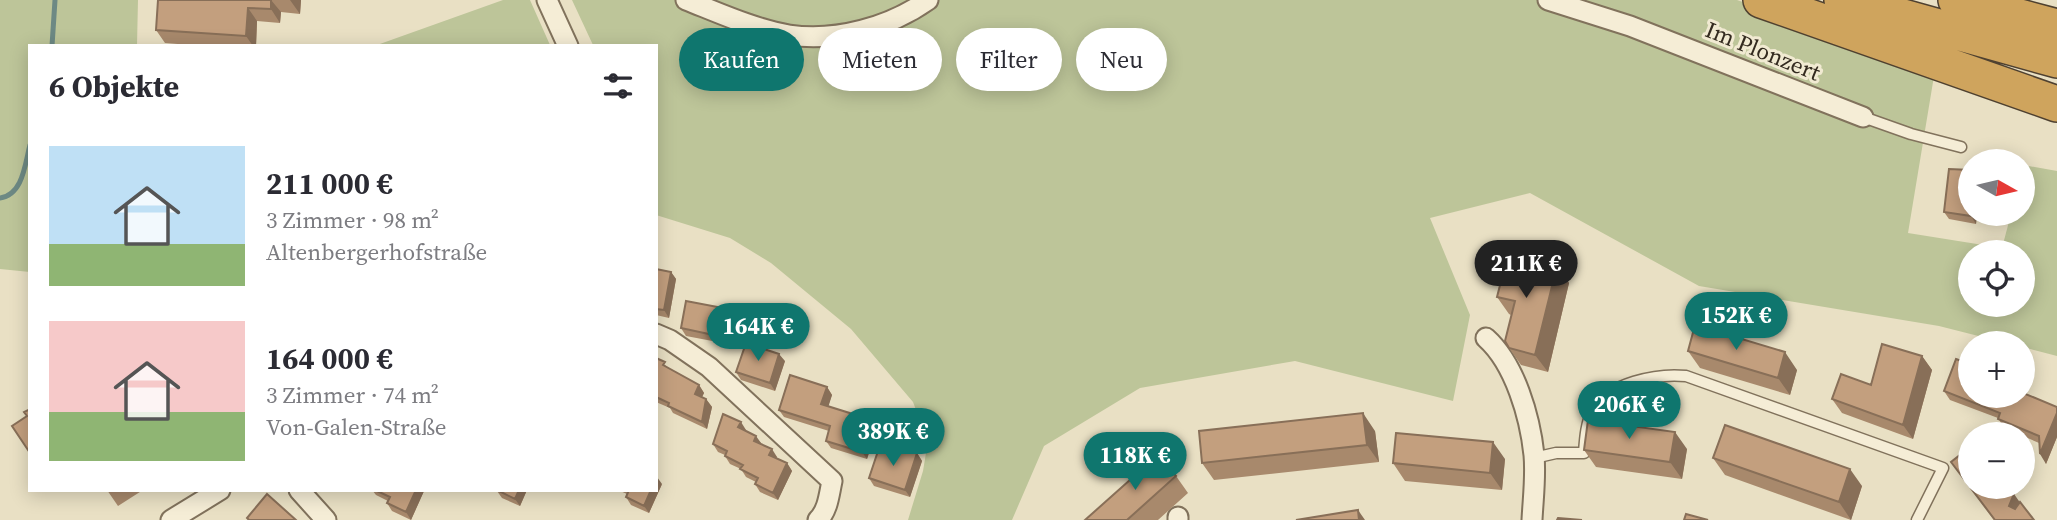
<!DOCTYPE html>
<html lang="de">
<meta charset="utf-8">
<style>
:root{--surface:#fff;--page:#f7f7f7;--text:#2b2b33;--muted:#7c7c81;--accent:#0f766e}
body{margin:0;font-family:"Source Serif 4",serif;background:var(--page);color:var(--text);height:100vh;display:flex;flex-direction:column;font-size:26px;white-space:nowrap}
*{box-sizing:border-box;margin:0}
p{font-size:23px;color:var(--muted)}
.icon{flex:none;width:38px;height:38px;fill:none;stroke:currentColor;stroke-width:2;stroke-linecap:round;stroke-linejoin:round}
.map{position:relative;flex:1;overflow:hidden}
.details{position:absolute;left:28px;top:44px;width:630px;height:448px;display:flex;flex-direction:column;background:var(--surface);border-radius:0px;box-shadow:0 4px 18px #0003}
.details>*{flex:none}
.top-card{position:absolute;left:679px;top:28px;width:665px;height:63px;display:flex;gap:14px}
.needle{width:46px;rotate:98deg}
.fabs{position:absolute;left:1958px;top:149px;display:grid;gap:14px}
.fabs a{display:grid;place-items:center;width:77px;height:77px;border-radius:50%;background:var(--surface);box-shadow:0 4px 18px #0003;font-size:35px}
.price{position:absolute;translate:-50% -60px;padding:0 16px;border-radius:24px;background:var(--accent);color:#fff;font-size:23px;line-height:46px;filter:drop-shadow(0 2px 4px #0008)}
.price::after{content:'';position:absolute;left:50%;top:42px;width:21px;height:16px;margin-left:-10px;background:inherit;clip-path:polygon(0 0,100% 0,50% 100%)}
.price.selected{background:#222;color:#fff}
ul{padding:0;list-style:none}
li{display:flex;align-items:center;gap:21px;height:175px;padding:0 21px}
li span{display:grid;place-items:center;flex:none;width:196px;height:140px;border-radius:0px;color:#555}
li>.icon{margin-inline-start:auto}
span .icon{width:84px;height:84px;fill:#fffc;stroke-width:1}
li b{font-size:30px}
h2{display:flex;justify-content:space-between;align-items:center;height:84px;padding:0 21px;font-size:30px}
.pill{padding:0 24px;border-radius:32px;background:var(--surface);box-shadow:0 4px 18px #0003;font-size:24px;line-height:63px}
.pill.selected{background:var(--accent);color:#fff}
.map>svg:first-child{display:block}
.green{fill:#bdc599;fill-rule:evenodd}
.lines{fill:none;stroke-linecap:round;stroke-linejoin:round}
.stream{stroke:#6d8984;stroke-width:5}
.lane-casing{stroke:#81725c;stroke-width:13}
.street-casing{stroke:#81725c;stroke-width:23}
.highway-casing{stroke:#4f4130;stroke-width:38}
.lane{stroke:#f5edd6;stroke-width:10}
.street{stroke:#f5edd6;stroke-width:19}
.highway{stroke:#cfa45d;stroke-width:35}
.wall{fill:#a8896c}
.shaded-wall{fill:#886f58}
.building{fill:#c39f7e;stroke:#886f58;stroke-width:2}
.labels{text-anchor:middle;stroke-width:6;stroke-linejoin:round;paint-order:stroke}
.street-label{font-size:23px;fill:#332a1f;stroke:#f1ead2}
</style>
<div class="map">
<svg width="2057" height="520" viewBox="0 0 2057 520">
<rect width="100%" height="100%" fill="#e9e0c4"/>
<path class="green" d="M0 0H138L137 45 30 46V272L0 269Z
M503 0H530L550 45H377Z
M572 0H1737L1884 50 1935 70 1908 233 2002 248 2011 214H2023V165L2057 171V356L2023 347V343H2006L1939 326 1699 286 1530 193 1430 218 1470 315 1453 401 1295 361 1140 388 1044 446 1012 520H908L923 471 927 447 921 423 913 402 851 329 771 263 730 238 656 215V46L593 45ZM1970 252H2023V304H1970Z"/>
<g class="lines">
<path class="stream" d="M52 46 55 0
M0 198C23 195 25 164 30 145"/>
<defs>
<path id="lane" d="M1863 117 1911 134 1961 147
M1534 458 1556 453H1584C1585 439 1586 422 1593 410 1608 383 1657 373 1686 376L1943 468 1917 520"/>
<path id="street" d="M547 0 568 46
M686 0C719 13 754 29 789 35 836 42 890 27 928 0
M1548 0 1630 26 1863 117
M656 334 670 340 709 367 832 481C829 495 828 510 818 520
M1486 338C1515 364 1530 417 1534 455 1536 477 1533 499 1532 520
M299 490 326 520
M1178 517V520
M171 520 220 490"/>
<path id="highway" d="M1761 0 2057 104
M1842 0 2057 60
M1956 0 2057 27"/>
</defs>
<use href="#lane" class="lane-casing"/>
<use href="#street" class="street-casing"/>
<use href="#highway" class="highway-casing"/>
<use href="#lane" class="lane"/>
<use href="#street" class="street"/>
<use href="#highway" class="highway"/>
</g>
<path class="wall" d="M158 0H301L300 14 281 12 280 23 257 21 256 46H203L165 43 156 30Z
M1944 212 1977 214 1976 224 1949 219Z
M1557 266 1569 283 1548 372 1521 365 1509 348 1511 315 1509 314 1497 297Z
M656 269 671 272 676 279 669 318 656 315Z
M723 308 729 316 723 343 686 336 681 328Z
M1688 351 1797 370 1790 395 1700 368Z
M1922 356 1932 370 1913 439 1842 413 1832 399 1871 385Z
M656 358 670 369 699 385 704 393 702 397 706 399 712 407 707 429 673 413 670 408 656 402Z
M785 361 775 391 741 380 736 372Z
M827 387 832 395 828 406 872 420 877 428 867 459 831 448 826 441 829 431 784 417 779 410Z
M1944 391 2057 407V437L2046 464 2039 443 2023 436V434H2019L2004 428 1998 418 1950 400Z
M746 430 745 431 761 443V444L777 457 776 458 787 463 792 471 778 500 760 492 755 484 756 482 746 477 741 469 730 464 725 456V455L718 452 713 444Z
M1375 431 1379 462 1214 480 1202 463Z
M1687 449 1682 479 1596 467 1584 450Z
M917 453 922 461 910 497 874 486 869 478 899 455Z
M1713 458 1862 486 1851 520 1725 475Z
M1505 459 1502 490 1405 481 1393 463Z
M1951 462 2020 502 2034 520H1994Z
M1176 476 1188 493 1158 520H1085Z
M662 484 649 513 631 505 626 497 627 494 618 490H656Z
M107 490H143L118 506Z
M372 490H423L424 491 411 520 392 511 387 503 388 501 376 495Z
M495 490H527L520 506 502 498 497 491Z"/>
<path class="shaded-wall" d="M271 0 281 12 280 23 271 9Z
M290 0H301L300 14Z
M248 8 257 21 256 46H253L246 36Z
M1971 214H1977L1976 224 1971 216Z
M1557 266 1569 283 1548 372 1535 355Z
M671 272 676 279 669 318 664 310Z
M723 308 729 316 723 343 718 336Z
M1785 352 1797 370 1790 395 1778 378Z
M779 354 785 361 775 391 770 383Z
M1922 356 1932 370 1913 439 1903 425Z
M699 385 704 393 700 401 695 394Z
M827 387 832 395 827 411 821 404Z
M706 399 712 407 707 429 702 422Z
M1363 413 1375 431 1379 462 1367 445Z
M2057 413V437L2046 464 2040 454Z
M872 420 877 428 867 459 862 452Z
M741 422 746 430 744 435 738 427Z
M1675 432 1687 449 1682 479 1670 462Z
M756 436 761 443 759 448 754 441Z
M1493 442 1505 459 1502 490 1490 473Z
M772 449 777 457 774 462 769 455Z
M917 453 922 461 910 497 905 490Z
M787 463 792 471 778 500 773 493Z
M1850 469 1862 486 1851 520 1839 502Z
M657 477 662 484 649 513 644 506 651 490H656Z
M416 490 424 491 411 520 406 512Z
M519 490H527L520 506 515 499Z
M2014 494 2026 511 2022 520 2009 506Z
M1358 510 1365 520H1359Z"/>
<path class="building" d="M158 0H271V9L248 8 246 36 156 30Z
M1949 169 1970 170 1971 216 1944 212Z
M1508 254 1557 266 1535 355 1509 348 1505 341 1515 301 1497 297Z
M656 269 671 272 664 310 656 309Z
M686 301 723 308 718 336 681 328Z
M1695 325 1785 352 1778 378 1688 351Z
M746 343 779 354 770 383 736 372Z
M1882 344 1922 356 1903 425 1832 399 1841 374 1871 385Z
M656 358 665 362 663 365 699 385 695 394 706 399 702 422 668 406 669 403 656 397Z
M1956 359 1970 364V396H2023V393L2057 407V413L2040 454 2039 436 1998 419 2000 413 1944 391Z
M790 375 827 387 821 404 872 420 862 452 826 441 830 426 779 410Z
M30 409V453L12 426 27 416 24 412Z
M1363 413 1367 445 1202 463 1199 431Z
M723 414 741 422 738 427 756 436 754 441 772 449 769 455 787 463 773 493 755 484 758 478 740 469 743 465 725 456 727 451 713 444Z
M1588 420 1675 432 1670 462 1584 450Z
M1725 425 1850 469 1839 502 1713 458Z
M1396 433 1493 442 1490 473 1393 463Z
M1970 447V486H2008L2014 494 2009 506 2015 509 2020 502 2034 520H1995L1951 462Z
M879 448 899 455 901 448 917 453 905 490 869 478Z
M1158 455 1176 476 1127 520H1085Z
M375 490H416L406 512 387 503 390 497Z
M497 490H519L515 499Z
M629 490H651L644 506 626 497Z
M267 494 296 520H249L247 518Z
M1358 510 1359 520H1296Z
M1686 514 1708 520H1684Z
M1558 518 1582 520H1557Z"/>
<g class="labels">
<g class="street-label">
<text transform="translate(1763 51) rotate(22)" y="8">Im Plonzert</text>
</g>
</g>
</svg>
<div class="fabs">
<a><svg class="needle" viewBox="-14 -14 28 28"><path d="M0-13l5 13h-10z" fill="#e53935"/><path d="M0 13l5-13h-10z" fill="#7c7c81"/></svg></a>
<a><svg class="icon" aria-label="locate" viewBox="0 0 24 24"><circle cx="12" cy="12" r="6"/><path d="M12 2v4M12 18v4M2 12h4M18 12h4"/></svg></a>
<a>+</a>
<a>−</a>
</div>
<b class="price selected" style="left:1526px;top:300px">211K €</b>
<b class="price" style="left:1736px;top:352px">152K €</b>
<b class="price" style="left:758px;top:363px">164K €</b>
<b class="price" style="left:1629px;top:441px">206K €</b>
<b class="price" style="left:893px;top:468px">389K €</b>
<b class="price" style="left:1135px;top:492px">118K €</b>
<div class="top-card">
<a class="pill selected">Kaufen</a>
<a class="pill">Mieten</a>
<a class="pill">Filter</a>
<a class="pill">Neu</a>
</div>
<section class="details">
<h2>6 Objekte<svg class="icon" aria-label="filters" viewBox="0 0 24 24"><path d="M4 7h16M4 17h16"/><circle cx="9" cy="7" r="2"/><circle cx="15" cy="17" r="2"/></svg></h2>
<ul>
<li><span style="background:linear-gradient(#bfe0f5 70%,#8fb573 0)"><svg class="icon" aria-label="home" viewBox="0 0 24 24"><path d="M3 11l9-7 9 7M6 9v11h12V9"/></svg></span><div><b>211 000 €</b><p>3 Zimmer · 98 m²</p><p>Altenbergerhofstraße</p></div></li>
<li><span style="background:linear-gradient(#f6c9c9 65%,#8fb573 0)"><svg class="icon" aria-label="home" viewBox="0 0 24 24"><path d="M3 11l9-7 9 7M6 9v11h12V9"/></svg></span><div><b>164 000 €</b><p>3 Zimmer · 74 m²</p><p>Von-Galen-Straße</p></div></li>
</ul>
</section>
</div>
